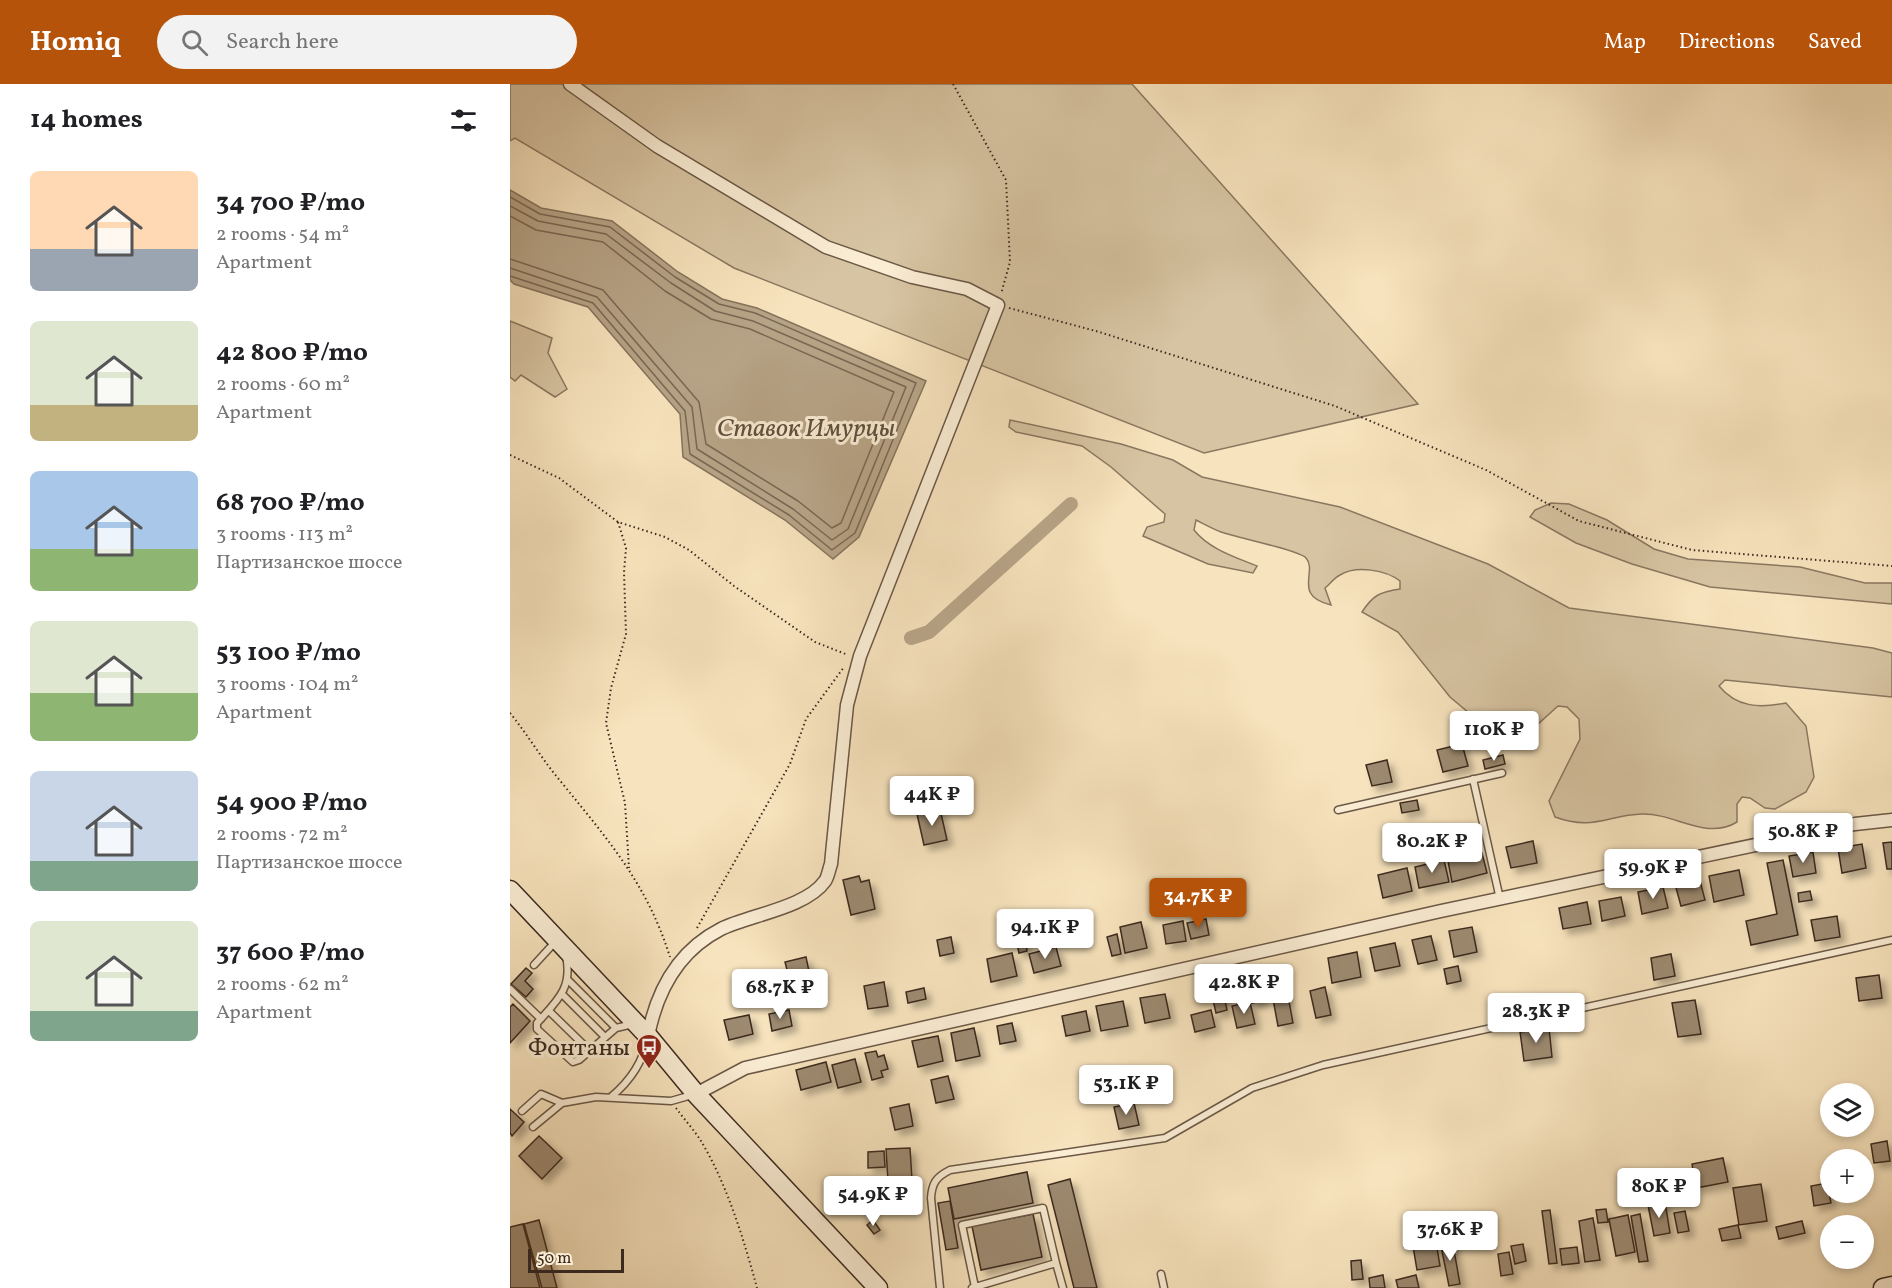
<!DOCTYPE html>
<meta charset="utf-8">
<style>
:root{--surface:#fff;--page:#f2f2f2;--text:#202124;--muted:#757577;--accent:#b45309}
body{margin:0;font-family:Vollkorn,serif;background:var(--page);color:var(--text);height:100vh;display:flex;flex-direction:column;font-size:22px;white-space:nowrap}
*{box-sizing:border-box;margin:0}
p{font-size:20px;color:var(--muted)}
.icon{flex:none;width:33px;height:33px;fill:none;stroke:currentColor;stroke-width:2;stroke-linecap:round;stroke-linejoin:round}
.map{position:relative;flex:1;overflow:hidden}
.panel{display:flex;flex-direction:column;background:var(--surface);width:510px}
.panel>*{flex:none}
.controls{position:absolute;left:1310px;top:999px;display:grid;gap:12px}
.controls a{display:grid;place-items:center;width:54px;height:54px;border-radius:50%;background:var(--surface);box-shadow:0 3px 9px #0003;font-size:30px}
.scale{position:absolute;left:18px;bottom:15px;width:96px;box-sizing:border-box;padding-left:6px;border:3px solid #3c2a1f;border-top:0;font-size:16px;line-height:21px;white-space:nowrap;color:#3c2a1f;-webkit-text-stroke:4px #faedd4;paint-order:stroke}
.price{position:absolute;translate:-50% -51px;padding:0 14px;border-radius:6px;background:#fff;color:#222;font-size:20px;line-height:39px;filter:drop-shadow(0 2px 3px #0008)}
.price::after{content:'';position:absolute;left:50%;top:36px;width:18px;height:14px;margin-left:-9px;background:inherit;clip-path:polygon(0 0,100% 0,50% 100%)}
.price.current{background:var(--accent);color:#fff}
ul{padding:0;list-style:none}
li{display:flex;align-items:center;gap:18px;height:150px;padding:0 30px}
li span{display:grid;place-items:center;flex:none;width:168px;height:120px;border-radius:9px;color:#555}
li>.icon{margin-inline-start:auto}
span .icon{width:72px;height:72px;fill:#fffc;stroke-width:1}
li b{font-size:26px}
h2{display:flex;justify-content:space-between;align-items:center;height:72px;padding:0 30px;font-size:26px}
header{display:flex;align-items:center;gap:36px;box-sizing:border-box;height:84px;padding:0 30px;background:var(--accent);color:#fff}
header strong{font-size:28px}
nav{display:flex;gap:33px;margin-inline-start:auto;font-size:21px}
.search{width:420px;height:54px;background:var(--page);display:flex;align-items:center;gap:15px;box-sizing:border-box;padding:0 21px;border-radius:33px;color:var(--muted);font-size:22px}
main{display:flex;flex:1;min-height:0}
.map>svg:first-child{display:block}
.green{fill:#d7c4a2;stroke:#8a7760;stroke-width:1.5}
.water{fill:#b7a487;stroke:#86735d;stroke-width:1.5}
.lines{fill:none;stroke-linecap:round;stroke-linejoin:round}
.shore{stroke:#7a6753;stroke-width:1.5}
.canal{stroke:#b7a487;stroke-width:14}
.building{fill:#9d8a71;stroke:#3c2a1f;stroke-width:1.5;filter:url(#shadow)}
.lane-casing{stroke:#6b5846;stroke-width:9}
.street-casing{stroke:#6b5846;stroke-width:15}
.secondary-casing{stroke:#3c2a1f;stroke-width:21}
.path{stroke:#3c2a1f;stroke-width:2;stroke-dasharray:1.5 3;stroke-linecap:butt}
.lane{stroke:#faedd4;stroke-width:6}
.street{stroke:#faedd4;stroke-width:12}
.secondary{stroke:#faedd4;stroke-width:18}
.labels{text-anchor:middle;stroke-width:6;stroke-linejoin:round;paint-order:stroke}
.poi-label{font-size:24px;fill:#3c2a1f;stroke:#faedd4;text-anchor:end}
.water-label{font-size:26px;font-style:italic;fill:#614f3e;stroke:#faedd4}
</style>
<header>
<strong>Homiq</strong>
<div class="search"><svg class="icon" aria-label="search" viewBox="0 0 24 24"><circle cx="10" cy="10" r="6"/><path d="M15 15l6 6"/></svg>Search here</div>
<nav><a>Map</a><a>Directions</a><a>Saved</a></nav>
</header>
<main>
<section class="panel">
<h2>14 homes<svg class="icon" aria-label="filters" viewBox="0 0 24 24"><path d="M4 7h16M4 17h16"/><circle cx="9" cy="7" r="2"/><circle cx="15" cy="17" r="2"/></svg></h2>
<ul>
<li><span style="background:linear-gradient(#ffd9b3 65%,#9aa5b1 0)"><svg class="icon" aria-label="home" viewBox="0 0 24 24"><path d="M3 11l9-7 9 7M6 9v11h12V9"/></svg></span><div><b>34 700 ₽/mo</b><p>2 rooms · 54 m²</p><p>Apartment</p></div></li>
<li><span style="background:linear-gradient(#dfe7d0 70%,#c2b280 0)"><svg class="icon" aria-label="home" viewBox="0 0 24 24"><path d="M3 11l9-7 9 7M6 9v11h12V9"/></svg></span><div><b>42 800 ₽/mo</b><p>2 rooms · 60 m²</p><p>Apartment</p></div></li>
<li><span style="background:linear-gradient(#a9c7e8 65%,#8fb573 0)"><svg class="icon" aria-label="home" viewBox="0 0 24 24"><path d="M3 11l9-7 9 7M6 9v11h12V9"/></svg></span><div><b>68 700 ₽/mo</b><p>3 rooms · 113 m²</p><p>Партизанское шоссе</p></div></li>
<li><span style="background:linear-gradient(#dfe7d0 60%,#8fb573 0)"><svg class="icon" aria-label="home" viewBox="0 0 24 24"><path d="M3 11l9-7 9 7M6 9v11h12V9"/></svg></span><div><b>53 100 ₽/mo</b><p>3 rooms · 104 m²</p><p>Apartment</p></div></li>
<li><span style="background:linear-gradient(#c9d6e8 75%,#7fa58c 0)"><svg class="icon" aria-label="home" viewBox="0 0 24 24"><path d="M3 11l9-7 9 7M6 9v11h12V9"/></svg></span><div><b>54 900 ₽/mo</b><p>2 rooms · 72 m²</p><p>Партизанское шоссе</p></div></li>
<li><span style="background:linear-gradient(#dfe7d0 75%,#7fa58c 0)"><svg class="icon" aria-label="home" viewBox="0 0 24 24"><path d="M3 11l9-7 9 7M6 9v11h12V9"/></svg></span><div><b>37 600 ₽/mo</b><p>2 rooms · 62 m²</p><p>Apartment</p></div></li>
</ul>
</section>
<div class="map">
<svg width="1382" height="1204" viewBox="0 0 1382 1204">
<defs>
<filter id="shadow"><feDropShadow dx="5.5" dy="5.5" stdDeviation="3" flood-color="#0004"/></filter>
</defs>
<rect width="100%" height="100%" fill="#f7e3bd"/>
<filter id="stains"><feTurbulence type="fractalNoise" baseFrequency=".00333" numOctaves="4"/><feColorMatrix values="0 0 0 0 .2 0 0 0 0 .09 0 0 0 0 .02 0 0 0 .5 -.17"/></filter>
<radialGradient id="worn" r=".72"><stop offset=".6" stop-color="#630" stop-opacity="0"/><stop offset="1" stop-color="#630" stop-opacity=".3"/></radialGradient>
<path class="green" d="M0 0H622L908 320 694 369 224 184 5 54 0 57Z
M0 237 42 254 38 269 57 305 45 313 11 291 5 297 0 293Z
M500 336 611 360 663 376 692 393 830 423 978 480 1059 524 1363 564 1382 569V613L1215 596 1209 602C1227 624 1250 624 1276 619L1296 642 1304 693 1296 708 1265 725 1255 724 1240 714 1232 713 1227 720V738C1196 757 1165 729 1132 730 1098 731 1083 747 1045 733L1039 717 1070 655 1069 635 1057 623 1048 622 1007 659H998L990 655 940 613 888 548 852 528C863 511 870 508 890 505V497C876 486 846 481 830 491 824 494 820 500 815 504L821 521C782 512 808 487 796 474 789 466 728 454 711 448 703 445 694 440 686 436L684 446C699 465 725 473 747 482L743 489 698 480 633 452 637 443 654 438 655 430 601 383 572 362 506 348 499 343Z
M1041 419 1059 420 1097 436 1144 465 1178 475 1290 483 1355 499H1382V520L1200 503 1122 480 1066 459 1020 433 1025 426Z"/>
<path class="water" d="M0 106 31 124 102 137 168 188 212 215 247 224 416 297 349 453 323 475 275 436 173 373 170 330 78 223 4 200 0 196Z"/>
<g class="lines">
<path class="shore" d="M0 113 30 130 100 143 165 193 209 220 245 229 406 299 345 449 322 466 279 431 180 370 175 327 83 219 0 192
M0 122 28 137 96 150 161 199 205 227 243 237 396 303 338 445 322 456 283 425 187 365 182 323 87 213 0 184
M0 132 26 146 93 158 155 207 201 235 240 245 384 308 331 439 322 444 288 417 196 360 189 318 93 206 0 175"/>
<path class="canal" d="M401 554 419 548 561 420"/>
</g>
<path class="building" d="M952 660 958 682 933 688 927 666Z
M993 671 995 680 975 685 973 676Z
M877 676 882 698 862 702 856 681Z
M907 716 909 726 892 729 890 719Z
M430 725 437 756 414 761 407 730Z
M1023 757 1027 779 1001 784 996 763Z
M1382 758V785H1377L1373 759Z
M1352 760 1356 784 1332 789 1328 764Z
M1303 768 1306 789 1283 793 1279 772Z
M972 769 977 789 942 798 938 777Z
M934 776 939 798 909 804 905 783Z
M1273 776 1288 851 1241 861 1236 837 1267 830 1257 779Z
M897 784 902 807 873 814 868 791Z
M1229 786 1234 811 1204 818 1199 792Z
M349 792 351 798 359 796 365 825 341 831 333 796Z
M1189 793 1195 816 1171 822 1165 800Z
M1153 803 1158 824 1132 830 1128 808Z
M1300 807 1302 816 1289 818 1288 809Z
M1111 813 1115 832 1092 837 1089 817Z
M1077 818 1081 840 1053 845 1049 824Z
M548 832 553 851 537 855 532 836Z
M1327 832 1330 853 1305 857 1301 836Z
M696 835 699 851 681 855 677 839Z
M673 837 676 857 656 860 653 841Z
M631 838 637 864 615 869 610 843Z
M962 843 967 868 944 873 939 847Z
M607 850 611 870 602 872 597 853Z
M921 852 927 876 908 880 902 856Z
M441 853 444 869 430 872 427 856Z
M515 854 517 867 509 869 506 855Z
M885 859 890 882 865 887 860 864Z
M546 863 551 882 524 889 519 870Z
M847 868 851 893 822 899 818 874Z
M502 869 507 892 481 898 477 875Z
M1161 870 1165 892 1144 896 1141 874Z
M296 873 301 897 281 901 275 878Z
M948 882 951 897 937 900 934 885Z
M16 884 22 889 15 897 23 905 16 913 1 900Z
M746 890 752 917 742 919 736 892Z
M1369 891 1372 914 1349 917 1346 894Z
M374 898 378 922 358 925 354 902Z
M711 899 717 926 706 929 700 902Z
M815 903 821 931 806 934 800 907Z
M414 904 416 915 398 919 396 908Z
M655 910 660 934 635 939 630 914Z
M778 912 783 939 768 942 763 915Z
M1185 916 1191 950 1168 953 1162 919Z
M613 917 618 942 591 947 586 922Z
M740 918 745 940 727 944 722 922Z
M3 920 20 937 0 959V923Z
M279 926 282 942 262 947 259 930Z
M701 926 705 943 685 948 681 931Z
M576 927 580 947 556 952 552 932Z
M239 931 243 950 219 956 214 936Z
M502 939 506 957 490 960 487 942Z
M464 944 470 972 446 977 441 949Z
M1039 944 1042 973 1014 977 1010 948Z
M428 952 433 977 408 983 402 957Z
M366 967 368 973 374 971 378 985 371 987 373 993 362 996 355 969Z
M345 975 351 998 328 1004 322 981Z
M316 978 321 998 291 1006 286 986Z
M438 992 444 1015 426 1019 421 996Z
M624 1019 629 1041 609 1045 604 1023Z
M399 1020 403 1042 385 1046 380 1024Z
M0 1025 14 1038 2 1052 0 1049Z
M29 1052 52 1074 32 1095 9 1072Z
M1377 1057 1380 1077 1364 1079 1361 1060Z
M400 1064 402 1096 378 1097 376 1065Z
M374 1067 375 1083 358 1084V1068Z
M1213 1074 1218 1098 1186 1104 1182 1080Z
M517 1088 523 1119 444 1135 438 1104Z
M560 1095 587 1204H564L538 1101Z
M1317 1099 1321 1119 1304 1122 1301 1102Z
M1251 1100 1257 1137 1229 1141 1223 1104Z
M440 1117 448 1164 436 1166 428 1119Z
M1155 1118 1160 1149 1144 1152 1138 1121Z
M1096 1125 1098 1138 1088 1139 1086 1126Z
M1040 1126 1047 1179 1039 1180 1032 1127Z
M1175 1127 1179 1147 1168 1149 1164 1129Z
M523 1130 532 1173 471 1186 462 1142Z
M1130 1130 1138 1177 1129 1178 1121 1132Z
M1118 1131 1125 1168 1106 1172 1099 1135Z
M1083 1134 1090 1176 1075 1178 1069 1137Z
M29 1136 47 1204H32L14 1140Z
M363 1136 370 1146 364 1150 357 1141Z
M1292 1137 1295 1149 1269 1155 1266 1143Z
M13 1140 30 1204H0V1143Z
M1228 1141 1231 1154 1212 1157 1209 1145Z
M942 1155 950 1200 939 1202 930 1157Z
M926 1158 930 1182 907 1186 903 1162Z
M1013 1160 1016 1177 1005 1180 1001 1162Z
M1067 1163 1069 1179 1052 1181 1050 1165Z
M999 1168 1003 1190 991 1192 988 1170Z
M851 1176 853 1195 842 1196 841 1177Z
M873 1191 875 1204H860L859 1194Z
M906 1191 909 1204H888L886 1196Z"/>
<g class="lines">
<defs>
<path id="lane" d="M963 695 990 815
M828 726 992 689
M56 872C63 904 47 917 27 939V945L63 978 69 976 106 944 123 940
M24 881 46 857
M58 896 106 944
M0 905 31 935
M53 911 94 952
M39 927 79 966
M101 1013C120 997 133 979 137 955
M12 1027 31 1010 52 1019
M23 1043 52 1019 86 1013 161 1017 182 1011
M546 1179 553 1204
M651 1190 654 1204
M430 1204 421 1114C422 1099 426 1093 440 1086L655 1054 742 1004 813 981 1382 856
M462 1204 546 1179 533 1124 452 1141 465 1203"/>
<path id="street" d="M60 0 147 62 316 163 402 193 457 205 488 221 350 572 337 621 321 780C319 785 318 793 315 797 296 824 239 831 211 845 168 867 147 906 138 952
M186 1010 235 984 931 827 1345 740 1382 736"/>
<path id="secondary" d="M0 806 138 952 186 1010 368 1204
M1373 1204 1382 1202"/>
</defs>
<use href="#lane" class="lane-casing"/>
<use href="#street" class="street-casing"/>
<use href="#secondary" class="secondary-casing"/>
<path class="path" d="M443 0 496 96 500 178 491 210
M499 224 586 247 825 322 976 386 1069 437 1182 466 1382 482
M0 371 49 394 108 438 155 453 179 466 224 502 305 558 338 571
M108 438 116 464 114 488 116 550 101 604 96 639 115 719 119 784
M0 629C18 651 33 677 52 699 99 757 137 800 160 873
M187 844 280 680 296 635 334 583
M166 1024C174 1035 184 1046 191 1057 217 1100 234 1156 247 1204"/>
<use href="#lane" class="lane"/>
<use href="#street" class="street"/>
<use href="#secondary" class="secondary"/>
</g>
<defs>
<symbol id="bus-pin" viewBox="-11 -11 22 30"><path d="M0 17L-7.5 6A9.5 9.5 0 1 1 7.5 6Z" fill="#8f2418" stroke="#faedd4"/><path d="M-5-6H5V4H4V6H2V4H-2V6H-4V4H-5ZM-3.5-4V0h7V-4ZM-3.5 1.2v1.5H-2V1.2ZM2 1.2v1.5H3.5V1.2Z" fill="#fff"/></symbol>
</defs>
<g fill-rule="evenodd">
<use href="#bus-pin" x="124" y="948" width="30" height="40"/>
</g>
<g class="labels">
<g class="poi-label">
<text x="120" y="971">Фонтаны</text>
</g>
<g class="water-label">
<text x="296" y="352">Ставок Имурцы</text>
</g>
</g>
<rect width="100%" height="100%" filter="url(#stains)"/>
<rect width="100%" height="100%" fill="url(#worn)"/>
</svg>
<div class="controls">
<a><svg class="icon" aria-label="layers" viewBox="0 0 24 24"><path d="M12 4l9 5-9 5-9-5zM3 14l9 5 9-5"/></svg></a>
<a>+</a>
<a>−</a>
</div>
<div class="scale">50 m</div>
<b class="price" style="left:984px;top:678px">110K ₽</b>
<b class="price" style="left:422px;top:743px">44K ₽</b>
<b class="price" style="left:1293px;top:780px">50.8K ₽</b>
<b class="price" style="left:922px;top:790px">80.2K ₽</b>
<b class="price" style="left:1143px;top:816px">59.9K ₽</b>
<b class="price current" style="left:688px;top:845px">34.7K ₽</b>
<b class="price" style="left:535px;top:876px">94.1K ₽</b>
<b class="price" style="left:734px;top:931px">42.8K ₽</b>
<b class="price" style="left:270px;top:936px">68.7K ₽</b>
<b class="price" style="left:1026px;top:960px">28.3K ₽</b>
<b class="price" style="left:616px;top:1032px">53.1K ₽</b>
<b class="price" style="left:1149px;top:1135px">80K ₽</b>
<b class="price" style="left:363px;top:1143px">54.9K ₽</b>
<b class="price" style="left:940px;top:1178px">37.6K ₽</b>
</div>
</main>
